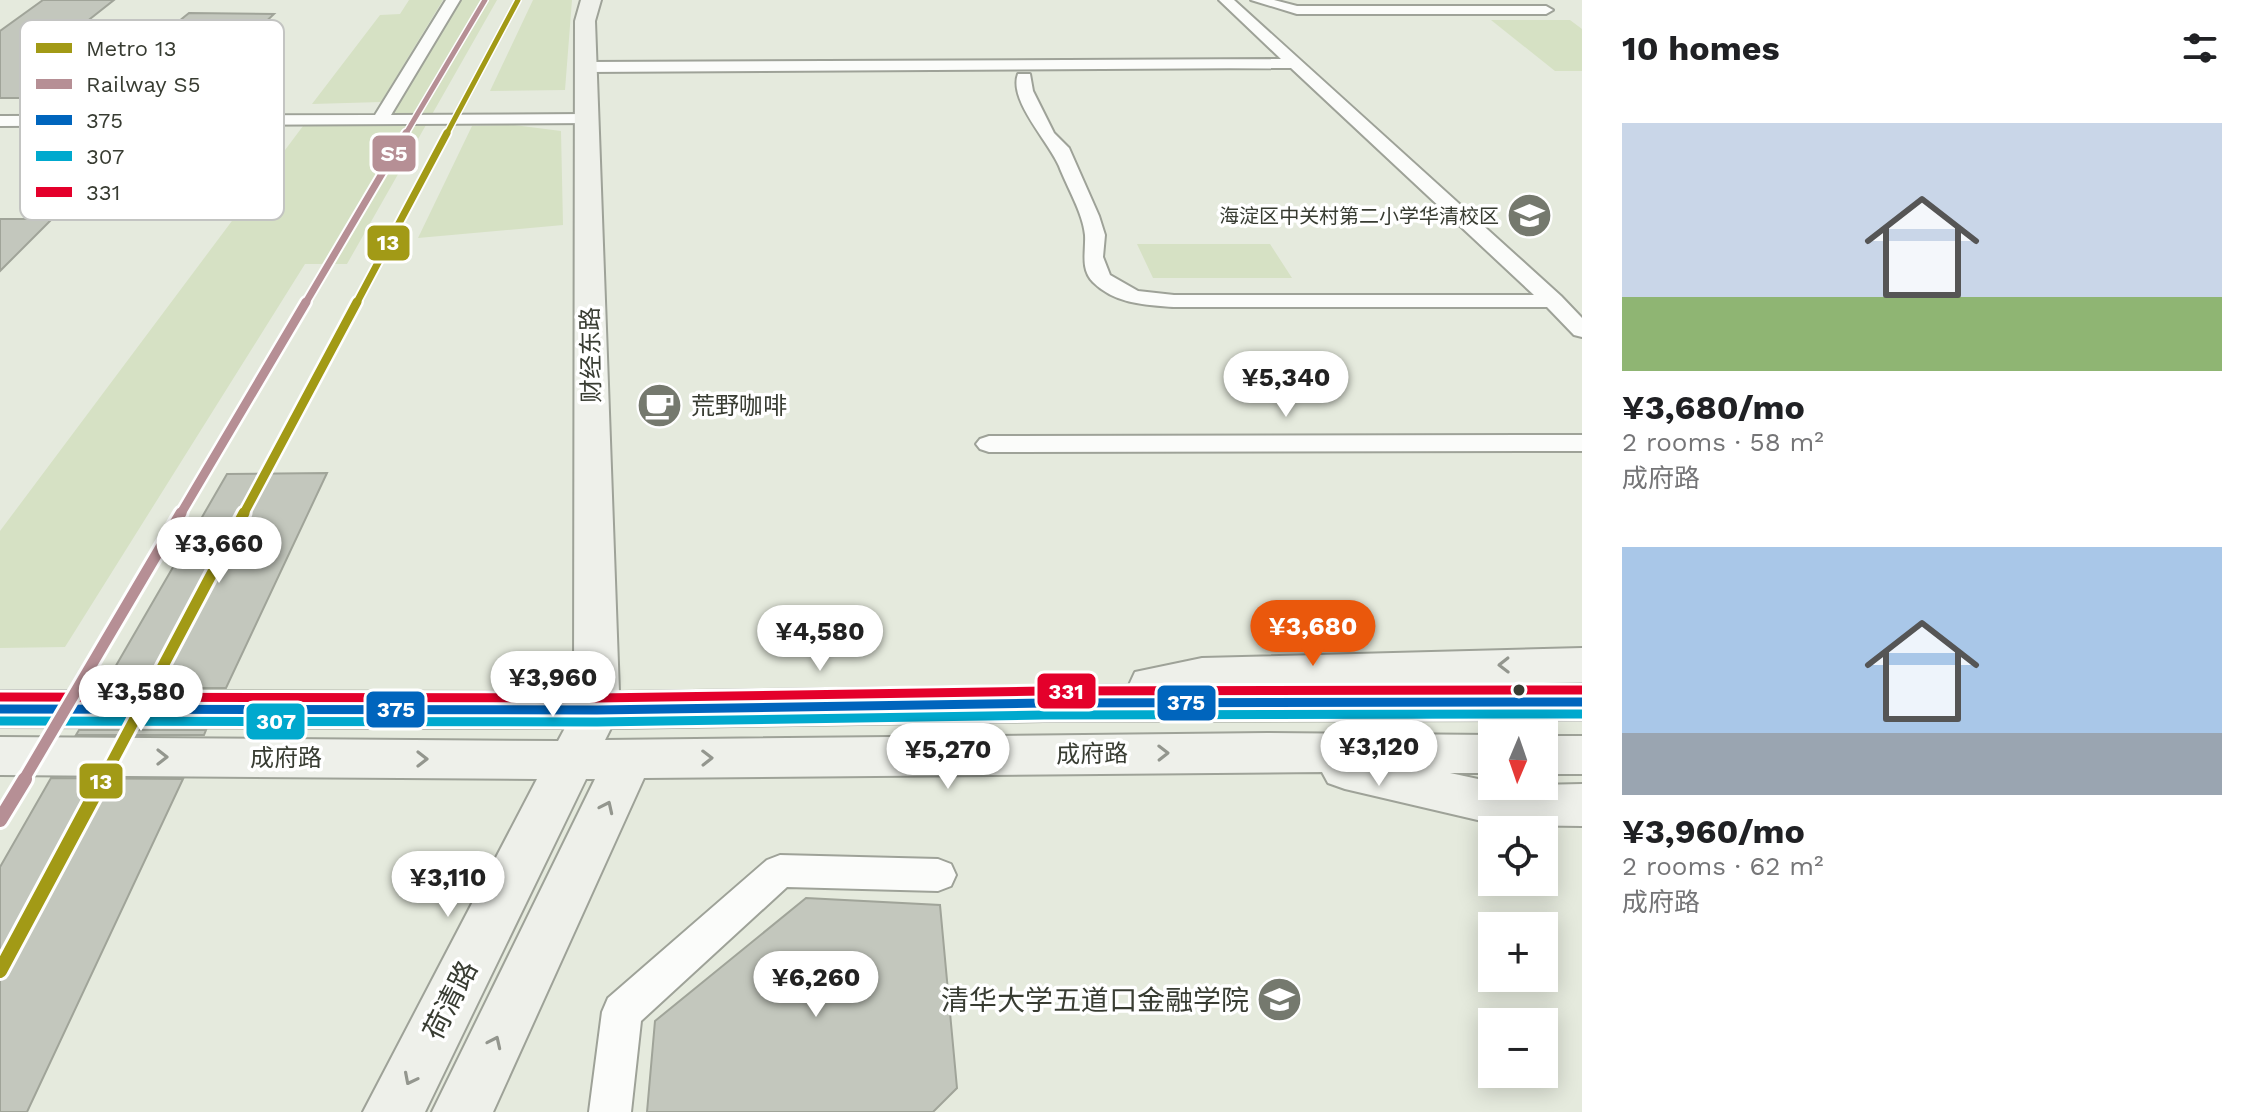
<!DOCTYPE html>
<meta charset="utf-8">
<style>
:root{--surface:#fff;--page:#f6f6f6;--text:#202124;--muted:#757577;--accent:#ea580c}
body{margin:0;font-family:"Work Sans","Noto Sans SC",sans-serif;background:var(--page);color:var(--text);height:100vh;display:flex;flex-direction:column;font-size:30px;white-space:nowrap}
*{box-sizing:border-box;margin:0}
p{font-size:26px;color:var(--muted)}
.icon{flex:none;width:44px;height:44px;fill:none;stroke:currentColor;stroke-width:2;stroke-linecap:round;stroke-linejoin:round}
.map{position:relative;flex:1;overflow:hidden}
.details{display:flex;flex-direction:column;background:var(--surface);width:680px}
.details>*{flex:none}
.needle{width:52px;rotate:182deg}
.tools{position:absolute;left:1478px;top:720px;display:grid;gap:16px}
.tools a{display:grid;place-items:center;width:80px;height:80px;border-radius:0px;background:var(--surface);box-shadow:0 4px 20px #0003;font-size:40px}
.price{position:absolute;translate:-50% -68px;padding:0 18px;border-radius:28px;background:#fff;color:#222;font-size:26px;line-height:52px;filter:drop-shadow(0 2px 4px #0008)}
.price::after{content:'';position:absolute;left:50%;top:48px;width:24px;height:18px;margin-left:-12px;background:inherit;clip-path:polygon(0 0,100% 0,50% 100%)}
.price.active{background:var(--accent);color:#fff}
ul{padding:0;list-style:none}
li{display:grid;align-content:center;gap:16px;height:424px;padding:0 40px}
li span{display:grid;place-items:center;height:248px;border-radius:0px;color:#555}
li>.icon{margin-inline-start:auto}
span .icon{width:144px;height:144px;fill:#fffc;stroke-width:1}
li b{font-size:34px}
h2{display:flex;justify-content:space-between;align-items:center;height:96px;padding:0 40px;font-size:34px}
main{display:flex;flex:1;min-height:0}
.map>svg:first-child{display:block}
.green{fill:#d6e1c4}
.building{fill:#c3c7bd;stroke:#a0a499;stroke-width:2}
.lines{fill:none;stroke-linecap:round;stroke-linejoin:round}
.street-casing{stroke:#9ea298;stroke-width:4}
.secondary-casing{stroke:#9ea298;stroke-width:4}
.street{fill:#fbfcfa;fill-rule:evenodd}
.secondary{fill:#eef0ea;fill-rule:evenodd}
.bus-1-casing{stroke:#fff;stroke-width:15}
.bus-2-casing{stroke:#fff;stroke-width:15}
.bus-3-casing{stroke:#fff;stroke-width:15}
.bus-1{stroke:#0065bd;stroke-width:9}
.bus-2{stroke:#00a9ce;stroke-width:9}
.bus-3{stroke:#e4002b;stroke-width:9}
.rail-1-far4-casing{stroke:#fff;stroke-width:8}
.rail-1-far3-casing{stroke:#fff;stroke-width:11}
.rail-1-far2-casing{stroke:#fff;stroke-width:14}
.rail-1-far1-casing{stroke:#fff;stroke-width:17}
.rail-1-casing{stroke:#fff;stroke-width:20}
.rail-1-far4{stroke:#b68f95;stroke-width:5}
.rail-1-far3{stroke:#b68f95;stroke-width:7}
.rail-1-far2{stroke:#b68f95;stroke-width:9}
.rail-1-far1{stroke:#b68f95;stroke-width:11}
.rail-1{stroke:#b68f95;stroke-width:14}
.metro-1-far4-casing{stroke:#fff;stroke-width:8}
.metro-1-far3-casing{stroke:#fff;stroke-width:11}
.metro-1-far2-casing{stroke:#fff;stroke-width:14}
.metro-1-far1-casing{stroke:#fff;stroke-width:17}
.metro-1-casing{stroke:#fff;stroke-width:20}
.metro-1-far4{stroke:#a29a16;stroke-width:5}
.metro-1-far3{stroke:#a29a16;stroke-width:7}
.metro-1-far2{stroke:#a29a16;stroke-width:9}
.metro-1-far1{stroke:#a29a16;stroke-width:11}
.metro-1{stroke:#a29a16;stroke-width:14}
.oneway{stroke:#93968e}
.bus-dot{fill:#383c32;stroke:#fff;stroke-width:3}
.labels{text-anchor:middle;stroke-width:7;stroke-linejoin:round;paint-order:stroke}
.far-poi-label{font-size:20px;fill:#383c32;stroke:#fff;text-anchor:end}
.street-label{font-size:24px;fill:#383c32;stroke:#fff}
.poi-label{font-size:24px;fill:#383c32;stroke:#fff;text-anchor:start}
.near-street-label{font-size:28px;fill:#383c32;stroke:#fff}
.near-poi-label{font-size:28px;fill:#383c32;stroke:#fff;text-anchor:end}
.key{fill:#fff;stroke:#c3c4c2;stroke-width:2}
.key-label{font-size:22px;fill:#383c32}
.line-badge{stroke:#fff;stroke-width:3}
.badge-label{font-size:22px;text-anchor:middle;font-weight:bold;fill:#fff}
</style>
<main>
<div class="map">
<svg width="1582" height="1112" viewBox="0 0 1582 1112">
<rect width="100%" height="100%" fill="#e5eadd"/>
<path class="green" d="M409 0H443L381 102 312 104 380 15 400 14Z
M461 0H497L347 264H305L65 647 0 648V531L303 126 383 125Z
M533 0H572L565 90 490 91Z
M1491 20H1570L1582 29V71H1555Z
M514 125 561 131 563 225 418 238 472 126Z
M1137 244H1270L1292 278H1153Z"/>
<path class="building" d="M43 0H114L38 60H78L30 98H0V31Z
M189 13 274 14 238 48 147 47Z
M0 219H52L0 271Z
M327 473 226 688H103L227 474Z
M79 730H206L204 735H76Z
M51 778 183 779 27 1112H0V867Z
M806 898 940 905 957 1088 933 1112H647L655 1021Z"/>
<g class="lines">
<defs>
<path id="street" d="M446 0H460L391 115 587 114 593 115 595 119 593 123 0 126V116L375 115Z
M1219 0H1234L1561 296 1582 318V337L1574 335 1547 307H1174C1146 305 1115 304 1093 282 1080 269 1086 251 1085 235 1083 213 1067 187 1059 166 1049 142 1008 100 1018 74H1030L1033 91 1054 133 1069 148 1099 216 1105 235 1103 257 1110 275 1138 291 1174 295H1534L1291 68 586 72 578 67 586 62 1281 59Z
M1251 0H1274L1297 6H1546L1553 10 1546 14H1297Z
M1582 435V451L989 452 980 449 976 444 980 439 989 436Z
M780 855 938 859 951 864 956 875 951 886 938 891 787 887 641 1021 631 1112H589L602 1012 608 998 767 860Z"/>
<path id="secondary" d="M581 0H601L595 21 619 692 1129 685 1135 672 1202 658 1582 648V682L1466 685 1582 684V720L1044 721 611 728 605 740 1267 733 1492 735V773H1450L1492 782V786L1582 784V826L1499 825 1345 789 1328 783 1322 772 644 778 493 1112H432L595 779H586L425 1112H363L537 779 0 775V737L558 741 565 728 0 727V691L574 692 575 21Z
M1544 736H1582V774H1544Z"/>
</defs>
<use href="#street" class="street-casing"/>
<use href="#secondary" class="secondary-casing"/>
<use href="#street" class="street"/>
<use href="#secondary" class="secondary"/>
<defs>
<path id="bus-1" d="M0 709 597 710 1044 703 1582 702"/>
<path id="bus-2" d="M0 721 597 722 1044 715 1582 714"/>
<path id="bus-3" d="M0 697 597 698 1044 691 1582 690"/>
</defs>
<use href="#bus-1" class="bus-1-casing"/>
<use href="#bus-2" class="bus-2-casing"/>
<use href="#bus-3" class="bus-3-casing"/>
<use href="#bus-1" class="bus-1"/>
<use href="#bus-2" class="bus-2"/>
<use href="#bus-3" class="bus-3"/>
<defs>
<path id="rail-1-far4" d="M405 135 485 0"/>
<path id="rail-1-far3" d="M305 304 406 133"/>
<path id="rail-1-far2" d="M180 515 306 302"/>
<path id="rail-1-far1" d="M23 781 181 513"/>
<path id="rail-1" d="M0 820 25 779"/>
</defs>
<use href="#rail-1-far4" class="rail-1-far4-casing"/>
<use href="#rail-1-far3" class="rail-1-far3-casing"/>
<use href="#rail-1-far2" class="rail-1-far2-casing"/>
<use href="#rail-1-far1" class="rail-1-far1-casing"/>
<use href="#rail-1" class="rail-1-casing"/>
<use href="#rail-1-far4" class="rail-1-far4"/>
<use href="#rail-1-far3" class="rail-1-far3"/>
<use href="#rail-1-far2" class="rail-1-far2"/>
<use href="#rail-1-far1" class="rail-1-far1"/>
<use href="#rail-1" class="rail-1"/>
<defs>
<path id="metro-1-far4" d="M446 135 518 0"/>
<path id="metro-1-far3" d="M356 304 447 133"/>
<path id="metro-1-far2" d="M243 515 357 302"/>
<path id="metro-1-far1" d="M102 781 244 513"/>
<path id="metro-1" d="M0 971 103 779"/>
</defs>
<use href="#metro-1-far4" class="metro-1-far4-casing"/>
<use href="#metro-1-far3" class="metro-1-far3-casing"/>
<use href="#metro-1-far2" class="metro-1-far2-casing"/>
<use href="#metro-1-far1" class="metro-1-far1-casing"/>
<use href="#metro-1" class="metro-1-casing"/>
<use href="#metro-1-far4" class="metro-1-far4"/>
<use href="#metro-1-far3" class="metro-1-far3"/>
<use href="#metro-1-far2" class="metro-1-far2"/>
<use href="#metro-1-far1" class="metro-1-far1"/>
<use href="#metro-1" class="metro-1"/>
</g>
<defs><path id="oneway-chevron" d="M-2-3.5L2.5 0L-2 3.5" fill="none" stroke-width="1.6" stroke-linecap="round" stroke-linejoin="round" transform="scale(2)"/></defs>
<g class="oneway">
<use href="#oneway-chevron" transform="translate(1504 665) rotate(179)"/>
<use href="#oneway-chevron" transform="translate(1163 753) rotate(-1)"/>
<use href="#oneway-chevron" transform="translate(162 757)"/>
<use href="#oneway-chevron" transform="translate(707 758) rotate(-1)"/>
<use href="#oneway-chevron" transform="translate(422 759)"/>
<use href="#oneway-chevron" transform="translate(607 807) rotate(-65)"/>
<use href="#oneway-chevron" transform="translate(495 1042) rotate(-65)"/>
<use href="#oneway-chevron" transform="translate(410 1079) rotate(117)"/>
</g>
<defs>
<symbol id="school-disc" viewBox="-11 -11 22 22"><circle r="9.5" fill="#75796e" stroke="#fff"/><path d="M0-5L7-2L0 1L-7-2ZM-4 1L0 2.5L4 1V4Q0 6-4 4Z" fill="#fff"/></symbol>
<symbol id="cafe-disc" viewBox="-11 -11 22 22"><circle r="9.5" fill="#75796e" stroke="#fff"/><path d="M-5.5-4.5H6V0H3Q3 3.5 0 3.5H-2.5Q-5.5 3.5-5.5 0ZM3-3.2v2h1.7v-2ZM-6 4.5H4V6H-6Z" fill="#fff"/></symbol>
<symbol id="university-disc" viewBox="-11 -11 22 22"><circle r="9.5" fill="#75796e" stroke="#fff"/><path d="M0-5L7-2L0 1L-7-2ZM-4 1L0 2.5L4 1V4Q0 6-4 4Z" fill="#fff"/></symbol>
</defs>
<g fill-rule="evenodd">
<use href="#school-disc" x="1504" y="190" width="51" height="51"/>
<use href="#cafe-disc" x="634" y="380" width="51" height="51"/>
<use href="#university-disc" x="1254" y="974" width="51" height="51"/>
</g>
<circle class="bus-dot" cx="1519" cy="690" r="7"/>
<g class="labels">
<g class="far-poi-label">
<text x="1499" y="223">海淀区中关村第二小学华清校区</text>
</g>
<g class="street-label">
<text transform="translate(591 355) rotate(-91)" y="8">财经东路</text>
<text transform="translate(1092 754) rotate(-1)" y="8">成府路</text>
<text x="286" y="766">成府路</text>
</g>
<g class="poi-label">
<text x="691" y="414">荒野咖啡</text>
</g>
<g class="near-street-label">
<text transform="translate(450 1000) rotate(-63)" y="10">荷清路</text>
</g>
<g class="near-poi-label">
<text x="1249" y="1010">清华大学五道口金融学院</text>
</g>
</g>
<rect x="20" y="20" width="264" height="200" rx="12" class="key"/>
<rect x="36" y="43" width="36" height="10" fill="#a29a16"/>
<rect x="36" y="79" width="36" height="10" fill="#b68f95"/>
<rect x="36" y="115" width="36" height="10" fill="#0065bd"/>
<rect x="36" y="151" width="36" height="10" fill="#00a9ce"/>
<rect x="36" y="187" width="36" height="10" fill="#e4002b"/>
<g class="key-label">
<text x="86" y="56">Metro 13</text>
<text x="86" y="92">Railway S5</text>
<text x="86" y="128">375</text>
<text x="86" y="164">307</text>
<text x="86" y="200">331</text>
</g>
<g class="line-badge">
<rect x="371" y="134" width="46" height="39" rx="8" fill="#b68f95"/>
<rect x="366" y="224" width="45" height="38" rx="8" fill="#a29a16"/>
<rect x="1036" y="672" width="61" height="38" rx="8" fill="#e4002b"/>
<rect x="1156" y="684" width="61" height="38" rx="8" fill="#0065bd"/>
<rect x="365" y="690" width="61" height="39" rx="8" fill="#0065bd"/>
<rect x="245" y="702" width="61" height="39" rx="8" fill="#00a9ce"/>
<rect x="78" y="762" width="46" height="38" rx="8" fill="#a29a16"/>
</g>
<g class="badge-label">
<text x="394" y="161">S5</text>
<text x="388" y="250">13</text>
<text x="1066" y="699">331</text>
<text x="1186" y="710">375</text>
<text x="396" y="717">375</text>
<text x="276" y="729">307</text>
<text x="101" y="789">13</text>
</g>
</svg>
<div class="tools">
<a><svg class="needle" viewBox="-14 -14 28 28"><path d="M0-13l5 13h-10z" fill="#e53935"/><path d="M0 13l5-13h-10z" fill="#757577"/></svg></a>
<a><svg class="icon" aria-label="locate" viewBox="0 0 24 24"><circle cx="12" cy="12" r="6"/><path d="M12 2v4M12 18v4M2 12h4M18 12h4"/></svg></a>
<a>+</a>
<a>−</a>
</div>
<b class="price" style="left:1286px;top:419px">¥5,340</b>
<b class="price" style="left:219px;top:585px">¥3,660</b>
<b class="price active" style="left:1313px;top:668px">¥3,680</b>
<b class="price" style="left:820px;top:673px">¥4,580</b>
<b class="price" style="left:553px;top:719px">¥3,960</b>
<b class="price" style="left:141px;top:733px">¥3,580</b>
<b class="price" style="left:1379px;top:788px">¥3,120</b>
<b class="price" style="left:948px;top:791px">¥5,270</b>
<b class="price" style="left:448px;top:919px">¥3,110</b>
<b class="price" style="left:816px;top:1019px">¥6,260</b>
</div>
<section class="details">
<h2>10 homes<svg class="icon" aria-label="filters" viewBox="0 0 24 24"><path d="M4 7h16M4 17h16"/><circle cx="9" cy="7" r="2"/><circle cx="15" cy="17" r="2"/></svg></h2>
<ul>
<li><span style="background:linear-gradient(#c9d6e8 70%,#8fb573 0)"><svg class="icon" aria-label="home" viewBox="0 0 24 24"><path d="M3 11l9-7 9 7M6 9v11h12V9"/></svg></span><div><b>¥3,680/mo</b><p>2 rooms · 58 m²</p><p>成府路</p></div></li>
<li><span style="background:linear-gradient(#a9c7e8 75%,#9aa5b1 0)"><svg class="icon" aria-label="home" viewBox="0 0 24 24"><path d="M3 11l9-7 9 7M6 9v11h12V9"/></svg></span><div><b>¥3,960/mo</b><p>2 rooms · 62 m²</p><p>成府路</p></div></li>
</ul>
</section>
</main>
